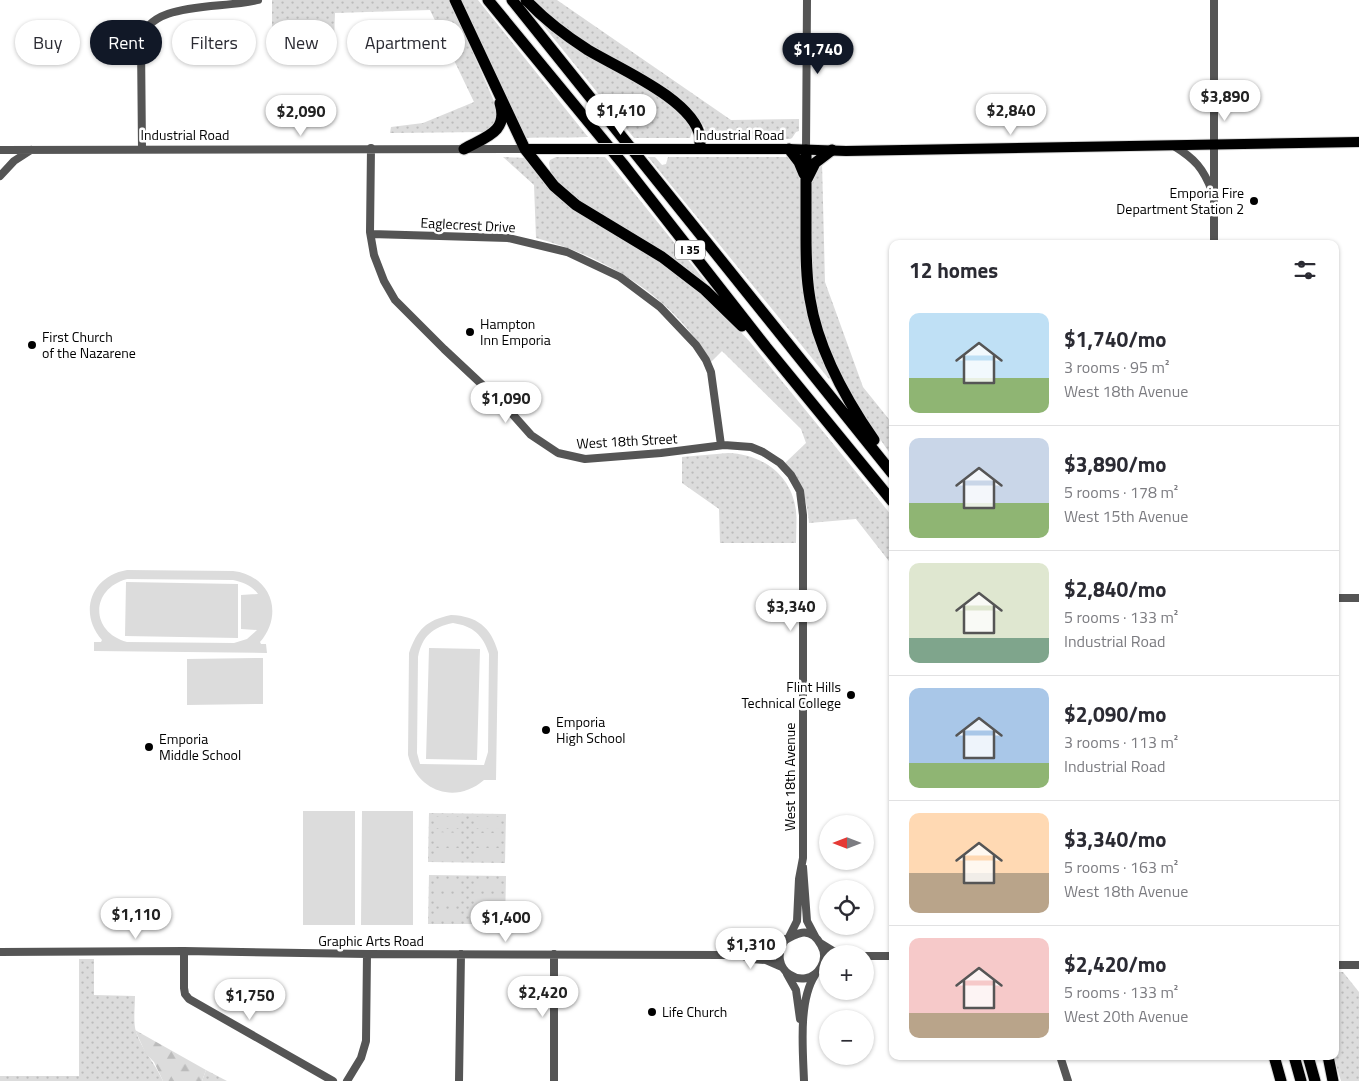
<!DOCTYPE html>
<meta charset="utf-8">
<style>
:root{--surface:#fff;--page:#f2f2f3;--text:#2b2b33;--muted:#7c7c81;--line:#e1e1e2;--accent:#111827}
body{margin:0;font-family:"Titillium Web",sans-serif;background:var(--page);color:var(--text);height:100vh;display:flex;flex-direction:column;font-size:19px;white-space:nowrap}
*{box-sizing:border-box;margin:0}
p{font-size:16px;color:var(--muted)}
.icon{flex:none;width:28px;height:28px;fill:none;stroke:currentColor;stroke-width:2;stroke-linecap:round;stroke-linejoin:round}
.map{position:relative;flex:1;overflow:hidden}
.details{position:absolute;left:889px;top:240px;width:450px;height:820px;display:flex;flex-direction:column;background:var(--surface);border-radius:10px;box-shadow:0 1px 4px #0004}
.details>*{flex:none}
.guide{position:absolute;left:15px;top:20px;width:475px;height:45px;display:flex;gap:10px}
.needle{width:32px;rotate:270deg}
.tools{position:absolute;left:819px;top:815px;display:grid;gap:10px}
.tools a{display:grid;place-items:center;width:55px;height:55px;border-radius:50%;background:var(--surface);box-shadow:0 1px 4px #0004;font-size:25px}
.price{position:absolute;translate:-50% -42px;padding:0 11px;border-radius:18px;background:#fff;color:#222;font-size:16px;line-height:32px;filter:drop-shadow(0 1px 2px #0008)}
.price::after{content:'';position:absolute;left:50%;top:30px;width:15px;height:11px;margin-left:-8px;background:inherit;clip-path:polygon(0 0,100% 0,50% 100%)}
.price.selected{background:var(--accent);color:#fff}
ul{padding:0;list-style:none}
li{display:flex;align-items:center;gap:15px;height:125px;padding:0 20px}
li+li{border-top:1px solid var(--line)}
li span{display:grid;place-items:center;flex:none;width:140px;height:100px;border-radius:10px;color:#555}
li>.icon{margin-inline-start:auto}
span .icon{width:60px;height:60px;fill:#fffc;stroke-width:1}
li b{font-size:21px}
h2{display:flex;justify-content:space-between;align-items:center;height:60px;padding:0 20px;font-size:21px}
.pill{padding:0 18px;border-radius:22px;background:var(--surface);box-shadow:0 1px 4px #0004;font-size:18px;line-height:45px}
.pill.selected{background:var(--accent);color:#fff}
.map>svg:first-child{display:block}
.grass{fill:url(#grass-dots)}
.forest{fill:url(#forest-firs)}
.garden{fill:#dcdcdc;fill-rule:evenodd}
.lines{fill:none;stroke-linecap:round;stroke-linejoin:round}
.major-casing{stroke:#dbdbdb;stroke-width:12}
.highway-casing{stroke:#dbdbdb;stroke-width:13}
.minor{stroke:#555;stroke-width:8}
.major{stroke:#000;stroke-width:10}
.highway{stroke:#000;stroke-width:11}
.major-bridge-casing{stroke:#dbdbdb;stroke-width:12;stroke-linecap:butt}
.major-bridge{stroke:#000;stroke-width:10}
.poi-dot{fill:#000;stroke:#fff;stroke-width:2}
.labels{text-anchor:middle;stroke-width:5;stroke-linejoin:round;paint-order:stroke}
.shield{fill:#fff;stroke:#4c4c4c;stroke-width:1}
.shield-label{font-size:12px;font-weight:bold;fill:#000}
.street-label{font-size:14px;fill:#000;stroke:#fff}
.poi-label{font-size:14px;fill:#000;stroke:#fff;text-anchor:start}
</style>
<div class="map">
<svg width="1359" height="1081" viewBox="0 0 1359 1081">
<defs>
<pattern id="grass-dots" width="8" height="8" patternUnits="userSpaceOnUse" patternTransform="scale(1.25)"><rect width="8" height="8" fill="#dcdcdc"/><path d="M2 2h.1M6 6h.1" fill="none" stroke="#bbb" stroke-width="1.8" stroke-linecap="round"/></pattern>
<pattern id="forest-firs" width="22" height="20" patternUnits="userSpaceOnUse" patternTransform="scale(1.25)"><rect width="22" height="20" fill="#dcdcdc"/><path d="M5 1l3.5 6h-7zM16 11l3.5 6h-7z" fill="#bbb"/></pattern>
</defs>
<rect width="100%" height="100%" fill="#fff"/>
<path class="grass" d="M272 0H450L497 108 496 123 487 131 482 132 390 133 391 127 423 123 474 102 430 10 335 13 334 42 272 41Z
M459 0H478L588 137C566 138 545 137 523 138Z
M532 0H557L731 120 799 119V131L796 132 792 138 790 139H715L705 131V128L693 112 679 97 656 81 613 58 575 35Z
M534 14 649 88 688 120 692 131 690 138H634Z
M503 157 526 158 562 201 581 215 629 240 664 262 722 312 750 342 892 516V565L856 519 809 523C807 499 801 481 785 463L806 443 801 429 722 351 711 362C673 297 607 257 536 238L534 185Z
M556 157H605L706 282 703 284 594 213 561 187 551 174 549 163 550 160Z
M648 157H655L662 165 666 164 668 157H789L797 170 800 181 801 245 831 377 829 379Z
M822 163 825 282 863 387 892 423V456C859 409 824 358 815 300 810 272 811 244 811 216 810 199 805 173 822 163Z
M728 453C762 454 792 475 796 511 797 521 796 532 796 543H720L719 509 682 483V457Z
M429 813 506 814 505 863 428 862Z
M429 875 506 876 505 924H428Z
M79 959H94V995L135 996C135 1007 133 1022 136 1032 142 1050 155 1063 163 1081H0V1076H79Z
M1335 972H1343L1359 992V1081H1341L1333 1056H1335Z
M206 1070 227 1081H202Z"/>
<path class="forest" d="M135 1030 206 1070 202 1081H163L154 1062 146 1054Z"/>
<path class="garden" d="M127 570 233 571C270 575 285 613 260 642L261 644H266L267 653 94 651V642H101L102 640C78 613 91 576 127 570ZM127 579 233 580C243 582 252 586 258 594L241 595V629L257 630 247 639 234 643 127 642C90 632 90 589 127 579Z
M126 582 238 584V638L125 636Z
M451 615C477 616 491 627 498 652L496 780H484C455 805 417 791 408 755L409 653C417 630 426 620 451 615ZM453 623C473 626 483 635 489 654L488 752 484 765 420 764 417 753 418 657C422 636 433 627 453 623Z
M429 648 480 649 477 760 426 759Z
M263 658V704L187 705V659Z
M303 811H355V925H303Z
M362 811H413V925H361Z
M435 817H459V828H435Z
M475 817H500L499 829 475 828Z
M435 832 459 833V844H435Z
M475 833H499V844H475Z
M435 848H459V860L435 859Z
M476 848H500L499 860 475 859Z
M435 879H459V890H435Z
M475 879H499V890H475Z
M435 894H459V906L435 905Z
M475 894 499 895V906H475Z
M435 910H459V921H435Z
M475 910H499V921H475Z"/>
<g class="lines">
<defs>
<path id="major" d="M525 149H579
M664 149H789L846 151 1359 142"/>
<path id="highway" d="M455 0 525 149 554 186 576 205 662 257 705 290 742 326
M488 0 623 164 766 347 892 501
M512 0 892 473
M526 0C544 19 566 36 588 50 618 68 694 100 700 137 700 141 700 145 700 148
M464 149C485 137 509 132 500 103
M789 149 799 162 804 174
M806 150C806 178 806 206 806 234 806 256 806 277 810 299 818 350 845 398 874 440
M807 179 815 163 832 150
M1274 1056 1281 1081
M1294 1056 1301 1081
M1308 1056 1315 1081
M1328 1056 1333 1081"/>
</defs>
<use href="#major" class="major-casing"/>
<use href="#highway" class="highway-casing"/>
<path class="minor" d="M1174 146C1195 159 1203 168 1212 191
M371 148 370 232 374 255 384 281 395 300 444 349 507 408 531 435 558 453 585 459 661 453 724 445 751 447 763 452 780 463 791 475 800 491 803 515V858L799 879 797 921 789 937
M142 149 141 43C146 0 220 10 258 0
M0 150 525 149
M806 150 807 0
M0 176 14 161 31 150
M371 234 508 238 567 252 620 277 660 307 696 345 706 360 711 372 721 445
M1214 244V0
M1335 598H1359
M803 867 807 921 816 938
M820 943 833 951 846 954
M184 951V988L185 994 189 999 333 1081
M0 952 184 951 367 954 726 955H741L751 959 766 960 782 967
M554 954V1081
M741 955C750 952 759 953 768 950 784 944 806 917 821 945 825 952 825 960 821 967 805 994 764 969 786 939
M865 956H892
M1335 965H1359
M787 974 796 990 800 1019
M1060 1056 1068 1081
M347 1081 361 1058 366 1041 367 954
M459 1081 461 954
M804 1081C803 1051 798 1001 815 975"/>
<use href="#major" class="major"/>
<use href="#highway" class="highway"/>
<defs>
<path id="major-bridge" d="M579 149H664"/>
</defs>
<use href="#major-bridge" class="major-bridge-casing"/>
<use href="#major-bridge" class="major-bridge"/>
</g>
<g class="poi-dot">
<circle cx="1254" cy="201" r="5"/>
<circle cx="470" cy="332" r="5"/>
<circle cx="32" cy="345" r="5"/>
<circle cx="851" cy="695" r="5"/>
<circle cx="546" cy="730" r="5"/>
<circle cx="149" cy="747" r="5"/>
<circle cx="652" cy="1012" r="5"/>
</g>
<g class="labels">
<rect class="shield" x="675" y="240.5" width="30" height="19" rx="4"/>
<g class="shield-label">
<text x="690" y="254">I 35</text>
</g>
<g class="street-label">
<text x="185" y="140">Industrial Road</text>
<text x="740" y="140">Industrial Road</text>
<text transform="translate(468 225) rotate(3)" y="5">Eaglecrest Drive</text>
<text transform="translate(627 441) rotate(-3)" y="5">West 18th Street</text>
<text transform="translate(790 777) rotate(-90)" y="5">West 18th Avenue</text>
<text x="371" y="946">Graphic Arts Road</text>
</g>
<g class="poi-label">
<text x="1244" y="198" text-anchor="end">Emporia Fire<tspan x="1244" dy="16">Department Station 2</tspan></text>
<text x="480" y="329">Hampton<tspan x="480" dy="16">Inn Emporia</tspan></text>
<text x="42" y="342">First Church<tspan x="42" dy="16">of the Nazarene</tspan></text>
<text x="841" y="692" text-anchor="end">Flint Hills<tspan x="841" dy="16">Technical College</tspan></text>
<text x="556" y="727">Emporia<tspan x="556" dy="16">High School</tspan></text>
<text x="159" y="744">Emporia<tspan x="159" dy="16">Middle School</tspan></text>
<text x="662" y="1017">Life Church</text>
</g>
</g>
</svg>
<div class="tools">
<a><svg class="needle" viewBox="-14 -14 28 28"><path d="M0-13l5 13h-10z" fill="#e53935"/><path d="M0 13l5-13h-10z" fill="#7c7c81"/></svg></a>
<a><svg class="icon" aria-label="locate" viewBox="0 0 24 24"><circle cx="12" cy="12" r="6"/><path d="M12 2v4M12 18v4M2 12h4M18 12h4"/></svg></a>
<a>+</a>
<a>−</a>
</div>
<b class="price selected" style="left:818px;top:75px">$1,740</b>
<b class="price" style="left:1225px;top:122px">$3,890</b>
<b class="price" style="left:621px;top:136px">$1,410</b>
<b class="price" style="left:1011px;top:136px">$2,840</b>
<b class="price" style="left:301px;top:137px">$2,090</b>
<b class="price" style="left:506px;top:424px">$1,090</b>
<b class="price" style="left:791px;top:632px">$3,340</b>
<b class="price" style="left:136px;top:940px">$1,110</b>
<b class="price" style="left:506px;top:943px">$1,400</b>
<b class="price" style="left:751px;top:970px">$1,310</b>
<b class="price" style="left:543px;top:1018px">$2,420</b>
<b class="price" style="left:250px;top:1021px">$1,750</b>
<div class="guide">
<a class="pill">Buy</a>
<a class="pill selected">Rent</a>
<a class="pill">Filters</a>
<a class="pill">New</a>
<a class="pill">Apartment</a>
</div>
<section class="details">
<h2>12 homes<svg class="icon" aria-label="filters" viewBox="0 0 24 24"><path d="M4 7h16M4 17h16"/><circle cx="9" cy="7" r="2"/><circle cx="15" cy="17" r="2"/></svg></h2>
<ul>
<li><span style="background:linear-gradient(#bfe0f5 65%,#8fb573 0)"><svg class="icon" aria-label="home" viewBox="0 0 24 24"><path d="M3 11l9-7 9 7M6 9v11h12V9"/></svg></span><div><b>$1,740/mo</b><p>3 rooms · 95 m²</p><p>West 18th Avenue</p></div></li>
<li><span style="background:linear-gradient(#c9d6e8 65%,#8fb573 0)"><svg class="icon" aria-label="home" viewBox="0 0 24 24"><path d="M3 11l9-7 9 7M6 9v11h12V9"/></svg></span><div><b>$3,890/mo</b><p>5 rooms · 178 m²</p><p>West 15th Avenue</p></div></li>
<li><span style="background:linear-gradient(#dfe7d0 75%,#7fa58c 0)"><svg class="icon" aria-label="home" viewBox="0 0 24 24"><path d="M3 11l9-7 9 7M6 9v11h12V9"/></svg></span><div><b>$2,840/mo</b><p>5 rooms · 133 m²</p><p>Industrial Road</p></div></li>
<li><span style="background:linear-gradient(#a9c7e8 75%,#8fb573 0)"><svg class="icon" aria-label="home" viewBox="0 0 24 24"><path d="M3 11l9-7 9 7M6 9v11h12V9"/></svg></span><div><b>$2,090/mo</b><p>3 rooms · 113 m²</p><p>Industrial Road</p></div></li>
<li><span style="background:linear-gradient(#ffd9b3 60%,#b9a48a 0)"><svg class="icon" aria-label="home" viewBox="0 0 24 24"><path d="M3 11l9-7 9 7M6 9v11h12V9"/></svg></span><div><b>$3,340/mo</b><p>5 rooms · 163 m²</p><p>West 18th Avenue</p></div></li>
<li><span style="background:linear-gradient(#f6c9c9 75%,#b9a48a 0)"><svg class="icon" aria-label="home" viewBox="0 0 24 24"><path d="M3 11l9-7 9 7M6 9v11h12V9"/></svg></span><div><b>$2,420/mo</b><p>5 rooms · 133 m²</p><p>West 20th Avenue</p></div></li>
</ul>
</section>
</div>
